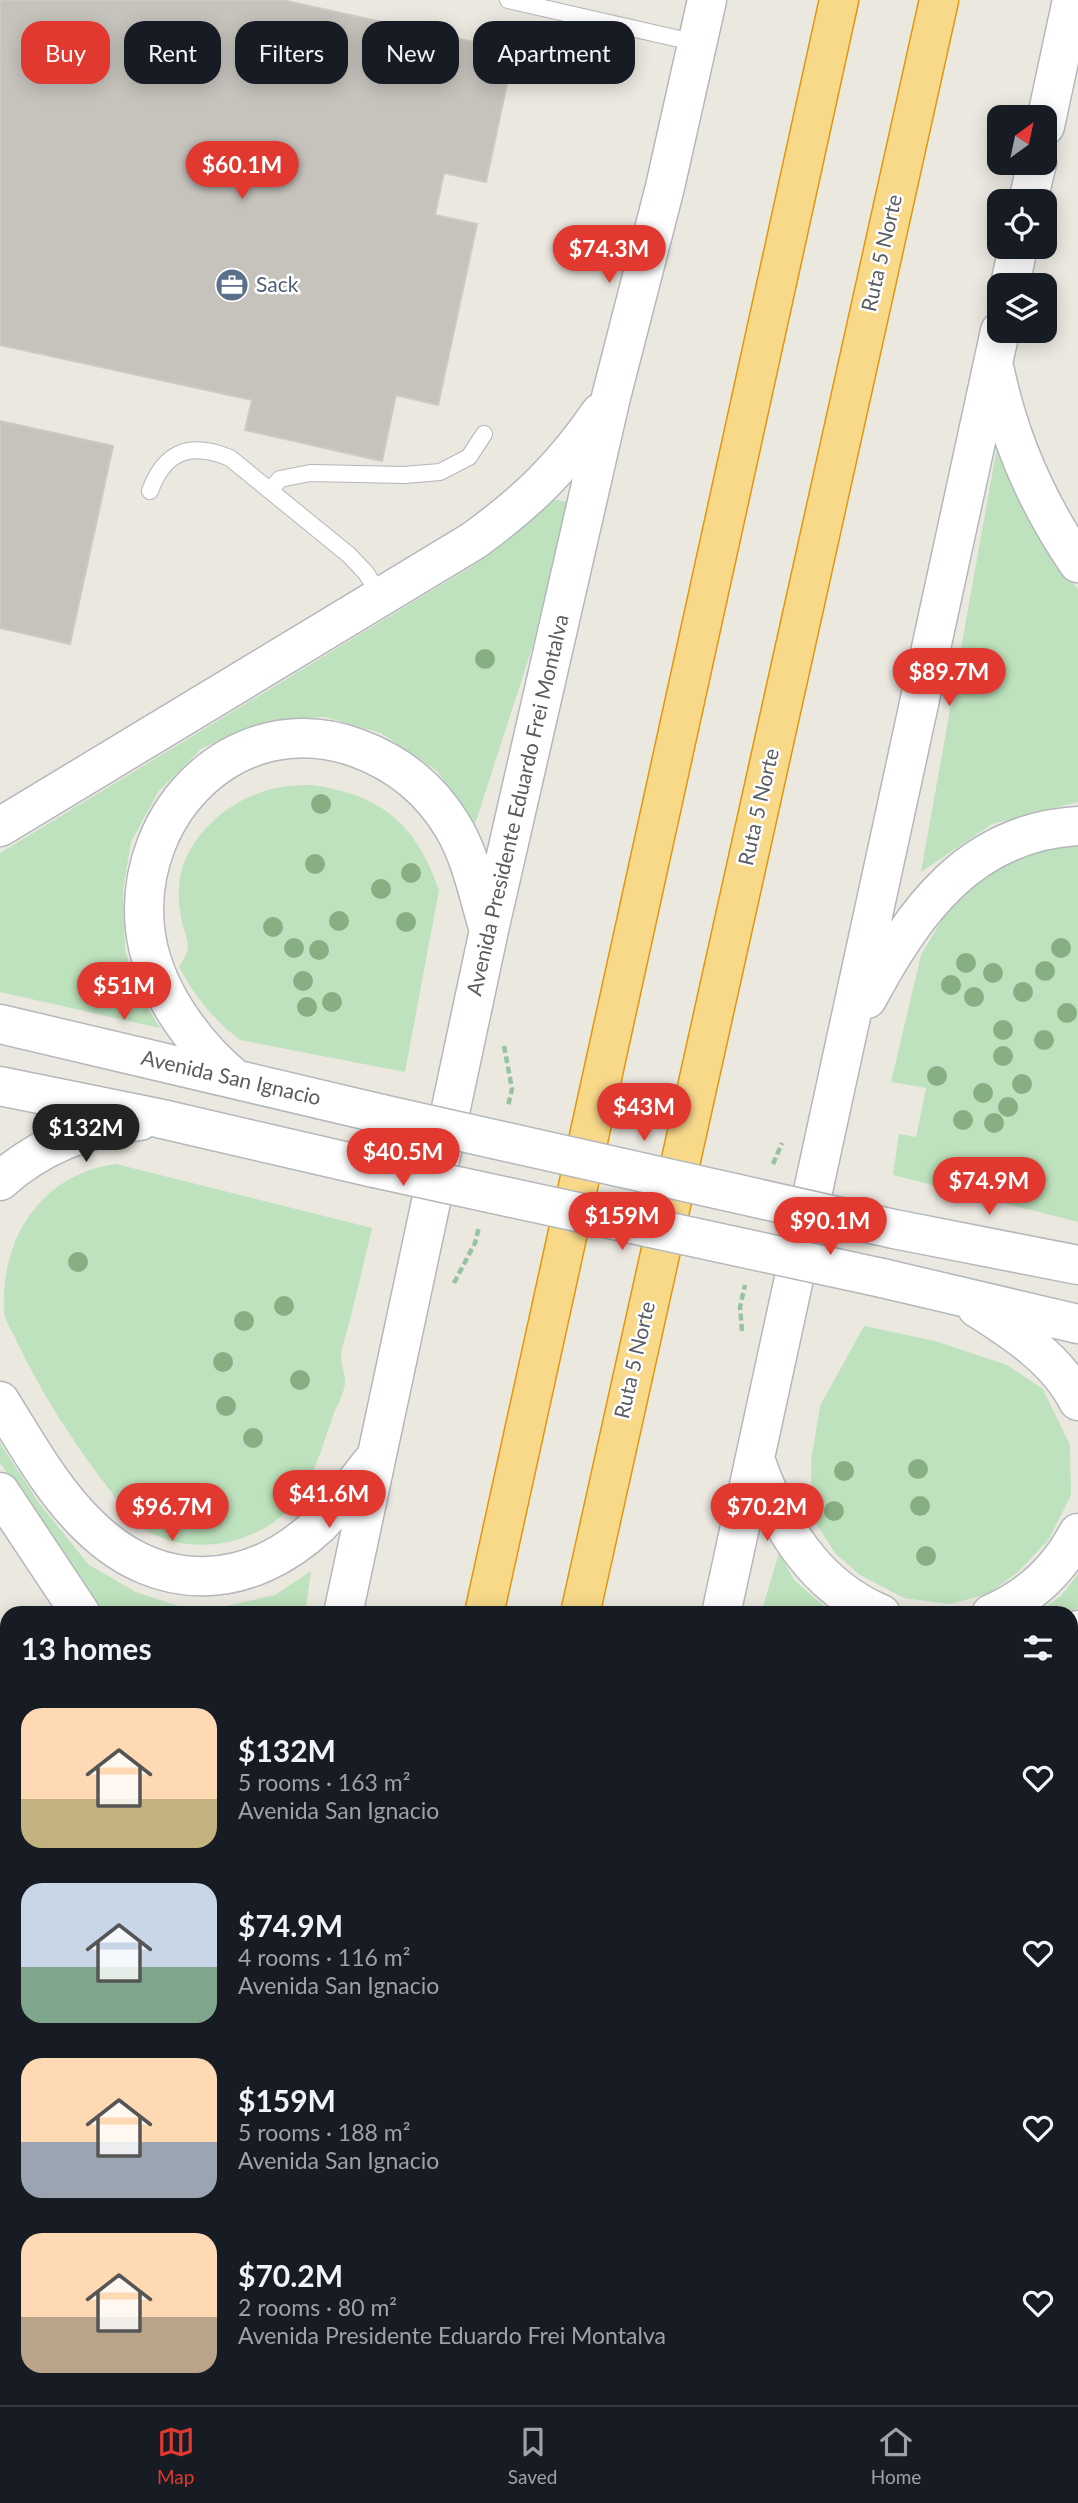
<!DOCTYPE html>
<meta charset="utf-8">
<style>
:root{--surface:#171b24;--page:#20242c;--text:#f1f3f6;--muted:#9ea1a6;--line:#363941;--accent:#e13930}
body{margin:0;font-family:Lato,sans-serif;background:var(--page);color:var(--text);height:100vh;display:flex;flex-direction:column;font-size:26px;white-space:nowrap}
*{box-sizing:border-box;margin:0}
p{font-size:23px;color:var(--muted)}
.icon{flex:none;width:38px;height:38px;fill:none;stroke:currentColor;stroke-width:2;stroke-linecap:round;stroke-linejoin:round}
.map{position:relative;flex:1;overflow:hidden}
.details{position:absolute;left:0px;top:1606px;width:1078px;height:800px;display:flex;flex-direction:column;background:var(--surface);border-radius:21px 21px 0 0;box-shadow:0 4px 18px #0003}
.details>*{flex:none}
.guide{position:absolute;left:21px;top:21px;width:700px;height:63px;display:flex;gap:14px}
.needle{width:46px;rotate:33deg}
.fabs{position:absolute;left:987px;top:105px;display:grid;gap:14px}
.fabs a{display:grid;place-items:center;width:70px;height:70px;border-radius:14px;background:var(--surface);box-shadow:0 4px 18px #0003;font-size:35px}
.price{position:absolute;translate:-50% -60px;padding:0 16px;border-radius:24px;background:var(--accent);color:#fff;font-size:23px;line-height:46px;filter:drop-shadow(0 2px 4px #0008)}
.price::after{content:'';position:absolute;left:50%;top:42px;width:21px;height:16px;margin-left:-10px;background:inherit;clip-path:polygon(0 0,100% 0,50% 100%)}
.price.on{background:#222;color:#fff}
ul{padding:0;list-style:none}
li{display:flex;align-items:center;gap:21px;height:175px;padding:0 21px}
li span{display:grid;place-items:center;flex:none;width:196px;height:140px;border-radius:21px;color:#555}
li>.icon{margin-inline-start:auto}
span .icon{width:84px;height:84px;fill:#fffc;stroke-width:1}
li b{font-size:30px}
h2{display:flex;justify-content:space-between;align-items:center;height:84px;padding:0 21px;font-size:30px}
.tag{padding:0 24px;border-radius:21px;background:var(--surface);box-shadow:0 4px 18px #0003;font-size:24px;line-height:63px}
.tag.on{background:var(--accent);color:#fff}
.dock{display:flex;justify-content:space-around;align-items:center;height:98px;border-top:2px solid var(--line);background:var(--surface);font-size:19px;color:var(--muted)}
.dock a{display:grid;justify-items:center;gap:4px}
.dock .on{color:var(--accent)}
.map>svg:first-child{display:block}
.green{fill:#bee2bd}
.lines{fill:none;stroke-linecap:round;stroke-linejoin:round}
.stream{stroke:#a0d6fb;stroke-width:10}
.building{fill:#c6c3bd;stroke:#cfcabf;stroke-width:2}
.lane-casing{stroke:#b3b6ba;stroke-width:18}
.secondary-casing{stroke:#b4b7bc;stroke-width:41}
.highway-casing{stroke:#e2970a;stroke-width:41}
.path{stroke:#97c3a1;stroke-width:4.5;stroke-dasharray:7 3.5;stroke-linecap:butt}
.lane{stroke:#fff;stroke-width:16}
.secondary{stroke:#fff;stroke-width:38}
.highway{stroke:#f8d98a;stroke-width:38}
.secondary-bridge-casing{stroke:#b4b7bc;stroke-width:41;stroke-linecap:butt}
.secondary-bridge{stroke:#fff;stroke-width:38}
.tree{fill:#88af84}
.labels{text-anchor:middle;stroke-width:5;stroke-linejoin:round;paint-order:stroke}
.street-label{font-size:21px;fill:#595c60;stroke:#fff}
.service-label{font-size:21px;fill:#4e5e75;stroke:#fff;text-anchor:start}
</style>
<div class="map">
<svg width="1078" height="2405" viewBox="0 0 1078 2405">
<rect width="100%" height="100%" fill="#ebe8e0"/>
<path class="green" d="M997 447 1051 551 1078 590V802L992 824 921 872Z
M551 499 568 502 533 645 475 824 437 771 381 733 325 717 279 720 233 734 201 749 158 792 131 842 123 890 125 950 138 993 160 1028 0 992V853L469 568 532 520Z
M312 785C382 795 416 824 439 890L405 1072 240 1040C213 1019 195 997 179 967 182 961 188 953 188 947 188 941 185 932 183 926 180 913 178 901 179 888 180 845 221 806 259 793 276 786 294 785 312 785Z
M1078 838V1222L893 1175 899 1134 916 1137 926 1088 891 1082 921 955 958 893 1018 850Z
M116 1164 372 1228C365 1258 358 1287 351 1316 348 1329 342 1344 341 1357 341 1366 346 1375 345 1383 344 1393 338 1404 334 1413 324 1441 316 1471 300 1496 266 1545 189 1561 139 1526 133 1522 127 1513 122 1506 106 1485 90 1465 75 1442 53 1410 34 1377 17 1342 13 1332 6 1323 4 1313 0 1235 43 1174 116 1164Z
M864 1326 935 1341 1007 1365 1043 1389 1070 1445 1071 1495 1049 1539 1018 1572 988 1594 950 1604 904 1598 860 1575 835 1553 812 1517 811 1461 820 1406Z
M0 1443 39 1503 89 1565 136 1592 181 1607 218 1608 275 1595 311 1571 305 1613H103L0 1463Z
M779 1553 794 1580 832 1613H761Z
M1078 1574V1608L1069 1613 1034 1614 1060 1597Z"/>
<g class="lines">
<path class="stream" d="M0 2271 7 2272"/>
</g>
<path class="building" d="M0 0H282L514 51 486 182 444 173 435 215 477 224 438 405 396 395 382 461 245 430 252 400 0 345Z
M0 421 113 446 70 644 0 628Z
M0 1832 7 1834V2190L0 2188Z
M1071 2050 1078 2051V2271L1071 2301Z
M1078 2271V2405H1047L1048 2399H1071V2301Z
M736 2399H993L992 2405H735Z
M993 2399H1048L1047 2405H992Z"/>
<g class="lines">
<defs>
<path id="lane" d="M508 0 697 43
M270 490 280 479 310 473 404 475 440 472 469 457 484 434
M150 491C165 450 191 442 230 458L349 555 366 573 381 597
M0 1653 7 1654
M1071 1765 1078 1761
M0 1774 7 1776
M0 2339 7 2341
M92 2405 94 2399
M683 2405 685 2399"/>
<path id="secondary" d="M1045 126 1072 0
M1028 201 1037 163
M1010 285 1018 247
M995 371C1010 442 1037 503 1078 563
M0 827 473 541C527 502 563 467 600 413
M867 999C914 911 970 832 1078 826
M0 1024 382 1114
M235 1079C191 1042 151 986 145 928 133 810 239 705 357 748 398 763 431 790 453 827 471 857 478 894 488 927
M0 1086 158 1118 374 1168
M0 1181C39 1146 88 1127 140 1121
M894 1229 1078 1265
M882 1278 1078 1324
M977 1308C1015 1332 1058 1360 1078 1401
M0 1401C27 1444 53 1492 90 1527 160 1595 249 1591 319 1525 338 1506 354 1485 371 1463
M755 1459C778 1525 814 1586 881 1614
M0 1492 81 1614
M343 1614 489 930 611 397 665 187 707 0
M721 1614 1000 331
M991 1614C1030 1597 1058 1571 1078 1533
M1071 1634 1078 1630
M177 2405 178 2399
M545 2405 546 2399"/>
<path id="highway" d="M484 1614 839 0
M580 1614 939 0
M312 2405 313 2399
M409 2405 410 2399"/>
</defs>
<use href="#lane" class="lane-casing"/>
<use href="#secondary" class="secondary-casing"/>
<use href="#highway" class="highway-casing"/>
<path class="path" d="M504 1046 512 1089 508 1106
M773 1164 782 1143
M454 1283 475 1243 479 1227
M742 1331 740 1307 745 1285
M1071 1679 1078 1675
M1071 2113 1078 2114"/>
<use href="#lane" class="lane"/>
<use href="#secondary" class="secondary"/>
<use href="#highway" class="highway"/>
<defs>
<path id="secondary-bridge" d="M382 1114 894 1229
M374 1168 882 1278"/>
</defs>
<use href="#secondary-bridge" class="secondary-bridge-casing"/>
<use href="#secondary-bridge" class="secondary-bridge"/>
</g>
<g class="tree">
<circle cx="485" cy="659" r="10"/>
<circle cx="321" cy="804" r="10"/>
<circle cx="315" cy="864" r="10"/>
<circle cx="411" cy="873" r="10"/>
<circle cx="381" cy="889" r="10"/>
<circle cx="339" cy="921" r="10"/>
<circle cx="406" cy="922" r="10"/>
<circle cx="273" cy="927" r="10"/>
<circle cx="294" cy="948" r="10"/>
<circle cx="1061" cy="948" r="10"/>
<circle cx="319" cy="950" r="10"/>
<circle cx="966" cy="963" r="10"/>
<circle cx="1045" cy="971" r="10"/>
<circle cx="993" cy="973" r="10"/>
<circle cx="303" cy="981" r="10"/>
<circle cx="951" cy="985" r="10"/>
<circle cx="1023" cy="992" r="10"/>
<circle cx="974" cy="997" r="10"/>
<circle cx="332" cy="1002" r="10"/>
<circle cx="307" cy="1007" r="10"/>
<circle cx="1067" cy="1013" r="10"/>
<circle cx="1003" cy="1030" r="10"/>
<circle cx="1044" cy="1040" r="10"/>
<circle cx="1003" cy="1056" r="10"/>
<circle cx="937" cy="1076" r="10"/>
<circle cx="1022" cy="1084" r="10"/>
<circle cx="983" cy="1093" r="10"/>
<circle cx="1008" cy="1107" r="10"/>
<circle cx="963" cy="1120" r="10"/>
<circle cx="994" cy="1123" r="10"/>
<circle cx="78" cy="1262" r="10"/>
<circle cx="284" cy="1306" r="10"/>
<circle cx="244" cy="1321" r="10"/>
<circle cx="223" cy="1362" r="10"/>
<circle cx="300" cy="1380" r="10"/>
<circle cx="226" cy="1406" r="10"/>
<circle cx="253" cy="1438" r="10"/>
<circle cx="918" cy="1469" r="10"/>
<circle cx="844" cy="1471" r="10"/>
<circle cx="920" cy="1506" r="10"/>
<circle cx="834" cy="1511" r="10"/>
<circle cx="926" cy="1556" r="10"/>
</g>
<defs>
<symbol id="office-disc" viewBox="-11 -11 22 22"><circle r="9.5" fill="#5c6f8a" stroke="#fff"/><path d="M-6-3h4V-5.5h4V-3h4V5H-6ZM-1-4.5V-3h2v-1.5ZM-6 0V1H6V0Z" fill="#fff"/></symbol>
</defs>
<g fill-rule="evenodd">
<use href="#office-disc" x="213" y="266" width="38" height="38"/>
</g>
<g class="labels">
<g class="street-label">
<text transform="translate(882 253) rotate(-77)" y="7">Ruta 5 Norte</text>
<text transform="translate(518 805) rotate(-77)" y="7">Avenida Presidente Eduardo Frei Montalva</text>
<text transform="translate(759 807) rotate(-77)" y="7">Ruta 5 Norte</text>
<text transform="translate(231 1078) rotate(13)" y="7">Avenida San Ignacio</text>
<text transform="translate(635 1360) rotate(-77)" y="7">Ruta 5 Norte</text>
</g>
<g class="service-label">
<text x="256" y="292">Sack</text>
</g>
</g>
</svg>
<div class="fabs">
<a><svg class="needle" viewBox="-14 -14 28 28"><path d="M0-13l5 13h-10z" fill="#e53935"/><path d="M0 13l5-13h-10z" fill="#9ea1a6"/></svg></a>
<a><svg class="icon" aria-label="locate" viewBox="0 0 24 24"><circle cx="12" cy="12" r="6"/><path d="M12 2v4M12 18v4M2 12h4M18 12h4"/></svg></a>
<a><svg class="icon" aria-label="layers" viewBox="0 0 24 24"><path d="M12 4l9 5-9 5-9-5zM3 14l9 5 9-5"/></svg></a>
</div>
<b class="price" style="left:242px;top:201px">$60.1M</b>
<b class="price" style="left:609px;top:285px">$74.3M</b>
<b class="price" style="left:949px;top:708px">$89.7M</b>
<b class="price" style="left:124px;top:1022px">$51M</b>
<b class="price" style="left:644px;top:1143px">$43M</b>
<b class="price on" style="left:86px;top:1164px">$132M</b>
<b class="price" style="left:403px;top:1188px">$40.5M</b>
<b class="price" style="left:989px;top:1217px">$74.9M</b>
<b class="price" style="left:622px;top:1252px">$159M</b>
<b class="price" style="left:830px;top:1257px">$90.1M</b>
<b class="price" style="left:329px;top:1530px">$41.6M</b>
<b class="price" style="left:172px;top:1543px">$96.7M</b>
<b class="price" style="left:767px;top:1543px">$70.2M</b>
<div class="guide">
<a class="tag on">Buy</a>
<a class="tag">Rent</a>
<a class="tag">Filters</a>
<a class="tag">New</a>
<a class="tag">Apartment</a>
</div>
<section class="details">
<h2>13 homes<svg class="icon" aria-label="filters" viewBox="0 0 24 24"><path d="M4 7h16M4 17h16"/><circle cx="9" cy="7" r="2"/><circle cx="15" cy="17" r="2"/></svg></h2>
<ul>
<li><span style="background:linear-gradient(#ffd9b3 65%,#c2b280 0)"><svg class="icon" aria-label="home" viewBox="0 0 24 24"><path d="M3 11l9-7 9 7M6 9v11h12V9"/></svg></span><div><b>$132M</b><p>5 rooms · 163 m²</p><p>Avenida San Ignacio</p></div><svg class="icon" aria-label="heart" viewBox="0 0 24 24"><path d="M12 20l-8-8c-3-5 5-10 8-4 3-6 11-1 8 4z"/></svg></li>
<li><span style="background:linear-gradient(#c9d6e8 60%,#7fa58c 0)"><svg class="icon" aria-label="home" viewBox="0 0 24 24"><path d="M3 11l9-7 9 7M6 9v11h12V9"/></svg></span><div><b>$74.9M</b><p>4 rooms · 116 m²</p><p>Avenida San Ignacio</p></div><svg class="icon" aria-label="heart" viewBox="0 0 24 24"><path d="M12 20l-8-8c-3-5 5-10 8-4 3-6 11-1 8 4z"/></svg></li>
<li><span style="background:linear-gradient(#ffd9b3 60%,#9aa5b1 0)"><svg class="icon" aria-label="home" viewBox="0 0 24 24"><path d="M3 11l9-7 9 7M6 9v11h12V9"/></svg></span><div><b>$159M</b><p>5 rooms · 188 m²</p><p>Avenida San Ignacio</p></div><svg class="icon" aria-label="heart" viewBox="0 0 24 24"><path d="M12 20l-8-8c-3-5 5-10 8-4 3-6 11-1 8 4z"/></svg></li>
<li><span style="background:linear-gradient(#ffd9b3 60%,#b9a48a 0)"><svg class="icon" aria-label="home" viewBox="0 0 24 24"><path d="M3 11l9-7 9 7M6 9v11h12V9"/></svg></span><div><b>$70.2M</b><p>2 rooms · 80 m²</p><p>Avenida Presidente Eduardo Frei Montalva</p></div><svg class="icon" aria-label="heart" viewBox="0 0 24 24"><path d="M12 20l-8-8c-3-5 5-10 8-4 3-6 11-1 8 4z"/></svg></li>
</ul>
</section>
</div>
<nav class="dock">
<a class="on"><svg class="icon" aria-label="map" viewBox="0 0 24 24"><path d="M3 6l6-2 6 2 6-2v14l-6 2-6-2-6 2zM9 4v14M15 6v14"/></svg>Map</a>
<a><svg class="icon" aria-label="saved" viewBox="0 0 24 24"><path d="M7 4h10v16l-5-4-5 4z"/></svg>Saved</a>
<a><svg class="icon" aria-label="home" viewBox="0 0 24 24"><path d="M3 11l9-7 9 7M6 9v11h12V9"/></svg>Home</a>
</nav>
